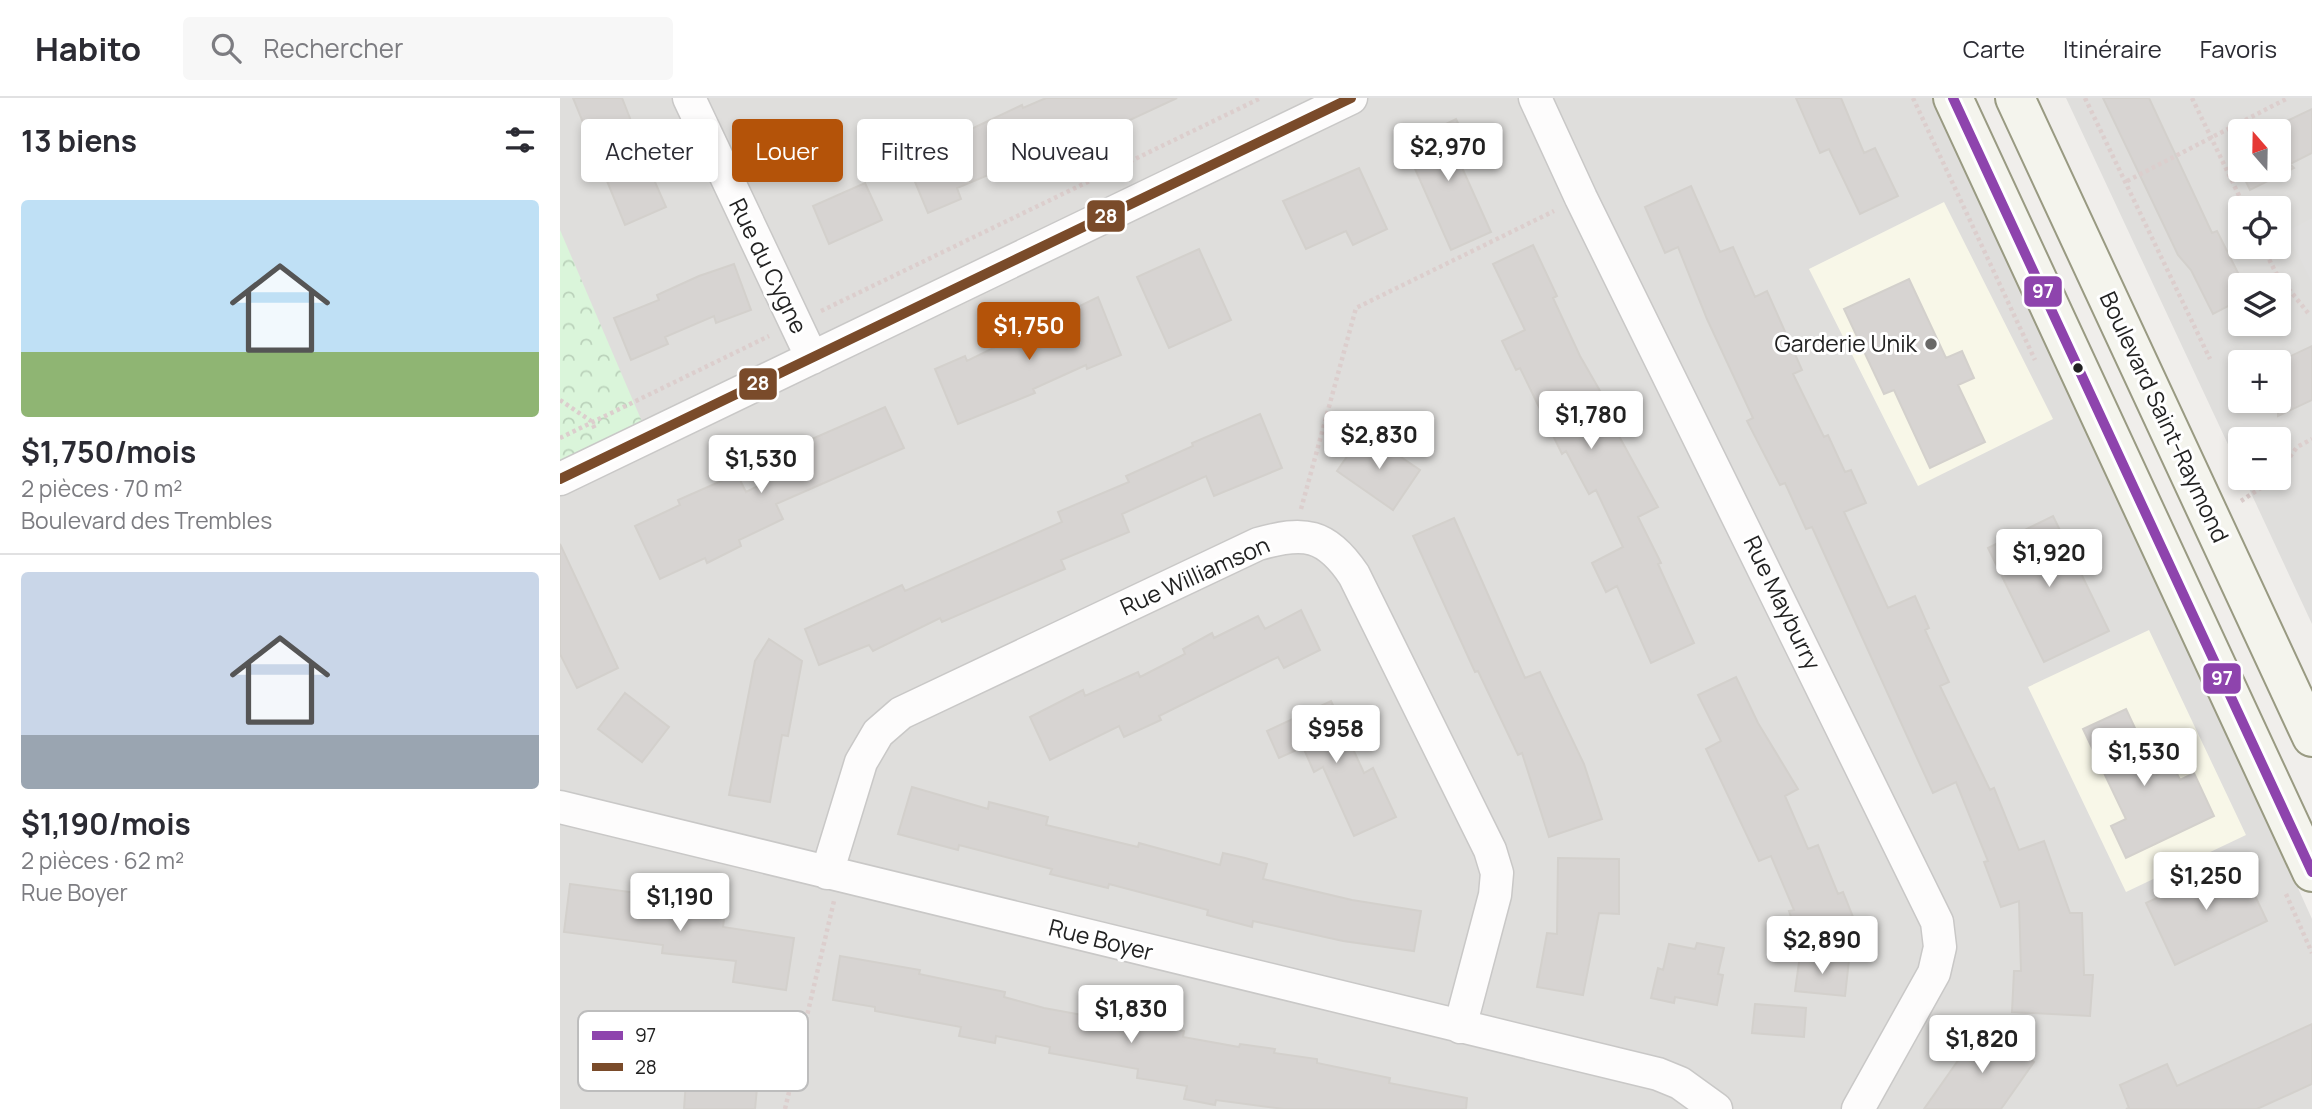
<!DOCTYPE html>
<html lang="fr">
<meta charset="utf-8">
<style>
:root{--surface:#fff;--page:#f7f7f7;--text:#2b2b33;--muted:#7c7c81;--line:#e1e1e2;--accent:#b45309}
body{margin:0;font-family:Manrope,sans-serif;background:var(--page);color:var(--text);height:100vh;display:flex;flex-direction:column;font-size:26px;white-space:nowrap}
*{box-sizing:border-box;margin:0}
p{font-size:23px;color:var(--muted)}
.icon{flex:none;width:38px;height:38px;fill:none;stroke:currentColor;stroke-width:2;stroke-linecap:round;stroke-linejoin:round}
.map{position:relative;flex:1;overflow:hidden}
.sheet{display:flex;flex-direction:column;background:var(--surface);width:560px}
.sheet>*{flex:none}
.top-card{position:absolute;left:21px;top:21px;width:665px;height:63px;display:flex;gap:14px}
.needle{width:46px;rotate:340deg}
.controls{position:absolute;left:1668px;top:21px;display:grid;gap:14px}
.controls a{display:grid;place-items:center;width:63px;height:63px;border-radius:7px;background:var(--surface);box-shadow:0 4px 10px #0003;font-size:35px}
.price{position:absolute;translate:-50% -60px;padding:0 16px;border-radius:7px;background:#fff;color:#222;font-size:23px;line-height:46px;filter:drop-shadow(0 2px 4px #0008)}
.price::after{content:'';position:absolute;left:50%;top:42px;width:21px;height:16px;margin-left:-10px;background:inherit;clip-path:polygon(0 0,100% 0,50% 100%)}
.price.selected{background:var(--accent);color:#fff}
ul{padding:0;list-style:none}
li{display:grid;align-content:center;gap:14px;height:371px;padding:0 21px}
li+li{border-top:2px solid var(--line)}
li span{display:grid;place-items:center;height:217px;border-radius:7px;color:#555}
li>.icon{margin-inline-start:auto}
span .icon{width:126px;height:126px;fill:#fffc;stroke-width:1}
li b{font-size:30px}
h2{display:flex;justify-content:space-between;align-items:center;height:84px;padding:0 21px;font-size:30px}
.tag{padding:0 24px;border-radius:7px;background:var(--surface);box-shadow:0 4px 10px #0003;font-size:24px;line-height:63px}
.tag.selected{background:var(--accent);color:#fff}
header{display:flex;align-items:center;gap:42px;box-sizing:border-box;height:98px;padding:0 35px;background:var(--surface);border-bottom:2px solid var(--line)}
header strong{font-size:33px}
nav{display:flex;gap:38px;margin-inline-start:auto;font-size:24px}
.search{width:490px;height:63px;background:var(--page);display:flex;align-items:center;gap:18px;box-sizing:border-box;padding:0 24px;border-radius:7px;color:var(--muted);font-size:26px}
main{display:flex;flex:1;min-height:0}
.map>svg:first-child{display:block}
.residential{fill:#dfdedc;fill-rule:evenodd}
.education{fill:#f8f7e8}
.park{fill:url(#park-crowns)}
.parking{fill:#e0dfde}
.building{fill:#d7d4d2;stroke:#d3d0cc;stroke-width:2}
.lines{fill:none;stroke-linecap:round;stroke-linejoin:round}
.minor-casing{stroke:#c9c8c7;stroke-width:35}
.secondary-casing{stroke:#999a82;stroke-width:42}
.path{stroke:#dccecd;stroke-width:4.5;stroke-dasharray:3.5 3.5;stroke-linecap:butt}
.minor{stroke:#fdfcfc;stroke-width:32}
.secondary{stroke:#f4f4ed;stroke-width:38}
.bus-1-casing{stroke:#fff;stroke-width:16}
.bus-2-casing{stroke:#fff;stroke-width:16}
.bus-1{stroke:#8e44ad;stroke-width:10}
.bus-2{stroke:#7a4b2a;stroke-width:10}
.poi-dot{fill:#6a6968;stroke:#fff;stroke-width:2.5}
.bus-dot{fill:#222;stroke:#fff;stroke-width:2.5}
.labels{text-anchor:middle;stroke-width:6;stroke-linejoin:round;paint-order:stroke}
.street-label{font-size:23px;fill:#222;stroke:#fff}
.poi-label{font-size:23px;fill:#222;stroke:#fff;text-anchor:end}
.key{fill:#fff;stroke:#bdbdbd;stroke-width:2}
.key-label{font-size:19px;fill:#222}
.line-badge{stroke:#fff;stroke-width:2.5}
.badge-label{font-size:19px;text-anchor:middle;font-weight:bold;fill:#fff}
</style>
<header>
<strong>Habito</strong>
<div class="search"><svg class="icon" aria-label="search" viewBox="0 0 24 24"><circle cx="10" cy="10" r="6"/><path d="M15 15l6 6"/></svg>Rechercher</div>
<nav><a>Carte</a><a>Itinéraire</a><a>Favoris</a></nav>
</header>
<main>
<section class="sheet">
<h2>13 biens<svg class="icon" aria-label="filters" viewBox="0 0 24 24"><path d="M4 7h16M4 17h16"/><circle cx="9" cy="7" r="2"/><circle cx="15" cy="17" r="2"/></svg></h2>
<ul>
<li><span style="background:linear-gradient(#bfe0f5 70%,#8fb573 0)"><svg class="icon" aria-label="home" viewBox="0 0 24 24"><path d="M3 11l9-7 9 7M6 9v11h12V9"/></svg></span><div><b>$1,750/mois</b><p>2 pièces · 70 m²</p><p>Boulevard des Trembles</p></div></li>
<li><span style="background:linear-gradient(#c9d6e8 75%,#9aa5b1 0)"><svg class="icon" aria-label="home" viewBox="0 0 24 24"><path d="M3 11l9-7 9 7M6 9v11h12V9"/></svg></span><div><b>$1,190/mois</b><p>2 pièces · 62 m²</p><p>Rue Boyer</p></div></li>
</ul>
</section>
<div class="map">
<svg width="1752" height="1011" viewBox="0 0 1752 1011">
<defs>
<pattern id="park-crowns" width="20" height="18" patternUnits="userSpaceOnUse" patternTransform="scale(1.75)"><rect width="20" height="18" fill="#daf5da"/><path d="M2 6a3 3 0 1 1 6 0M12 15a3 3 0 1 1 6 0" fill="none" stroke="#bbd2bb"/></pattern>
</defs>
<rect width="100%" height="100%" fill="#f0eeeb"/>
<path class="residential" d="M0 0H1381L1752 821V1011H0Z
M1506 0H1752V526L1684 380H1718V341H1680V372ZM1680 33H1718V72H1680ZM1680 110H1718V149H1680ZM1680 187H1718V226H1680ZM1680 264H1718V303H1680Z"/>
<path class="education" d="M1384 104 1493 321 1358 388 1249 171Z
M1589 532 1686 737 1566 794 1468 589Z"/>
<path class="park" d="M0 132 89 340 0 381Z"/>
<path class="parking" d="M1752 120V185L1726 134Z"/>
<path class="building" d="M13 0H62L75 33 73 34 106 109 65 127Z
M486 0H617L540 36 536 26 483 49 487 58 455 74 452 67 397 90 401 101 368 115 350 72 395 53 390 41 462 7 463 10Z
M1236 0H1281L1304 55 1315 50 1338 98 1300 116 1269 51 1260 55Z
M1543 0H1589L1652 135 1657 133 1680 179V202L1653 216 1631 172 1618 157Z
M1752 11V55L1730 66 1734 70 1690 92 1672 55 1680 51V72H1718V33L1712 30Z
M896 21 913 57 899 63 931 134 891 152 844 46Z
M799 70 827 131 793 147 786 133 746 151 723 103Z
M305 85 322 122 269 146 253 108Z
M1131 88 1160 154 1173 149 1195 199 1207 193 1242 272 1233 276 1264 339 1268 337 1285 374 1291 372 1306 405 1284 414 1328 510 1355 498 1369 530 1365 532 1389 584 1380 588 1430 692 1434 690 1459 752 1484 743 1510 815H1522L1524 877H1533L1530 918 1452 914 1454 873H1461L1459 803 1441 809 1424 764 1428 763 1396 684 1373 695 1252 429 1246 431 1225 385 1220 387 1187 323 1193 320 1147 221 1118 149 1105 155 1085 109Z
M973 147 997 198 993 200 1020 258 1059 326 1054 329 1098 409 1078 419 1101 465 1098 466 1134 545 1091 565 1057 488 1046 494 1032 465 1063 449 1036 392 1029 396 1006 353 1002 356 960 270 956 272 942 243 965 232 933 166Z
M639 151 671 222 609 250 577 179Z
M174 166 191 212 156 225 154 218 105 239 108 246 71 262 54 220 99 202 97 197 139 178Z
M1349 181 1386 260 1402 253 1414 280 1398 287 1425 344 1370 370 1334 292 1324 296 1284 211Z
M538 199 561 257 527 271 526 267 473 291 475 295 398 326 375 271 405 258 407 263Z
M1752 248V302L1718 318V264Z
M325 309 344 350 216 406 223 421 179 442 181 448 147 465 145 460 100 481 75 428 120 407 118 402 177 376 186 394 230 372 222 354Z
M700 316 722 370 654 398 646 378 562 416 569 434 501 462 505 471 382 524 380 520 313 553 309 547 259 567 245 531 342 487 345 493 502 424 498 414 569 384 566 378 633 348 632 345Z
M804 334 860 372 833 412 777 373Z
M1493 418 1549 533 1484 564 1428 450Z
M894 420 965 580 980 574 1024 666 1042 721 989 739 962 655 958 657 918 573 915 574 853 438Z
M0 446 58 570 17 590 0 556Z
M741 512 760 552 724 570 718 559 599 618 601 622 564 639 559 628 490 662 470 619 523 592 525 598 578 574 580 579 625 556 623 551 652 535 654 540 698 518 705 531Z
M209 541 242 563 228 638 222 637 210 704 169 697 195 563Z
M1176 579 1198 625 1238 691 1225 698 1248 751 1258 747 1278 796 1283 794 1295 824 1240 844 1229 813 1234 812 1211 758 1199 763 1146 651 1161 643 1138 597Z
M65 595 109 629 82 664 38 631Z
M771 603 804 675 813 670 836 719 794 738 763 669 754 674 743 649 719 660 707 633Z
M1566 611 1597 677 1614 669 1620 682 1634 675 1654 718 1566 760 1551 728 1566 721 1523 631Z
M352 689 428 711 429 704 488 719 486 727 578 749 579 745 660 767 663 755 685 760 707 766 703 781 792 802 861 813 854 853 783 843 693 823 692 829 647 817 648 812 549 786 548 790 490 776 492 771 399 747 398 752 338 736Z
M998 760 1059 761V816L1039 815 1023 897 977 889 987 835 997 836Z
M1678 762 1707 823 1615 867 1586 805Z
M10 786 85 796 84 806 165 814 163 829 234 840 226 892 173 884 176 863 102 855 103 847 4 834Z
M1137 845 1164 850 1158 876 1163 877 1157 907 1115 899 1114 905 1091 900 1098 870 1103 872 1109 846 1135 851Z
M1240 857 1289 862 1285 898 1235 893Z
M280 858 360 872 359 876 445 894 444 899 484 910 544 921 545 916 579 922 578 927 624 933 623 939 679 949 680 946 715 951 714 955 757 961V965L830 980 829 985 907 1000 906 1011H724L656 1002 655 1007 624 1001 627 988 577 980 578 971 489 955 490 949 436 938 435 945 399 938 401 929 315 913V909L273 902Z
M1195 906 1246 910 1244 939 1192 935Z
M1752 926V986L1697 1011H1566L1569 1010 1560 987 1607 966 1617 988Z
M1423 927 1474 964 1441 1011H1364Z
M126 983 197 990 195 1011H124Z"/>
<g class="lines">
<defs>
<path id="minor" d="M129 0 252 260
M975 0 1021 100 1377 824 1380 849 1374 875 1298 1011
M0 381 791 0
M0 709 1098 976 1120 985 1156 1011
M267 775 301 664 318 635 341 615 698 446C744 433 766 435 794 477L930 752 937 775 935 797 900 929"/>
<path id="secondary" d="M1393 0 1752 774
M1455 0 1752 639"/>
</defs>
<use href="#minor" class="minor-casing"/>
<use href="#secondary" class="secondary-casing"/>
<path class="path" d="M1353 0 1475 262
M1525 0 1650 261
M1632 0 1685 110
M1567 83 1728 0
M1703 149 1716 175 1748 215
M261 213 701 0
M0 302 31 323 36 333
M0 340 209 238
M1718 376 1737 349 1752 341
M1681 403 1716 380
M741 411 796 210 994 113
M1726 796 1752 855
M225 1011 274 803"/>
<use href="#minor" class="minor"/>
<use href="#secondary" class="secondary"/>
<defs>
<path id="bus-1" d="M1393 0 1752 774"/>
<path id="bus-2" d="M0 381 791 0"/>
</defs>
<use href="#bus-1" class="bus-1-casing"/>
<use href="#bus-2" class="bus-2-casing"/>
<use href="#bus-1" class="bus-1"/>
<use href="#bus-2" class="bus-2"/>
</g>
<circle class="poi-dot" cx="1371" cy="246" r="7"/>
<circle class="bus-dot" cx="1518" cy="270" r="6"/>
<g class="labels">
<g class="street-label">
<text transform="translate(208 168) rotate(64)" y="8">Rue du Cygne</text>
<text transform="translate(1604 319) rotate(65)" y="8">Boulevard Saint-Raymond</text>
<text transform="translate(635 478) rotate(-24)" y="8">Rue Williamson</text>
<text transform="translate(1222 505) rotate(64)" y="8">Rue Mayburry</text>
<text transform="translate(541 842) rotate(14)" y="8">Rue Boyer</text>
</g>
<g class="poi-label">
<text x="1357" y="254">Garderie Unik</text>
</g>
</g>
<rect x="18" y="913" width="230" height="80" rx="10" class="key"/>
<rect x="32" y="933" width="31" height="9" fill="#8e44ad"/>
<rect x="32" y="965" width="31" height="8" fill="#7a4b2a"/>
<g class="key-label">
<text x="75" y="944">97</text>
<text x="75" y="976">28</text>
</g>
<g class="line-badge">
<rect x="526" y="101" width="40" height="34" rx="7" fill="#7a4b2a"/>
<rect x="1463" y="177" width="40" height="33" rx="7" fill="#8e44ad"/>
<rect x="178" y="269" width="40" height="34" rx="7" fill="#7a4b2a"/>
<rect x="1642" y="564" width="40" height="33" rx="7" fill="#8e44ad"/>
</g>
<g class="badge-label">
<text x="546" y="125">28</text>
<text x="1483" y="200">97</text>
<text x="198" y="292">28</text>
<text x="1662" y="587">97</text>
</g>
</svg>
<div class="controls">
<a><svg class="needle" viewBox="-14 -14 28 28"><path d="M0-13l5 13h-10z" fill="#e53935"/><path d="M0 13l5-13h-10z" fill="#7c7c81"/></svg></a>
<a><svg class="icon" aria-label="locate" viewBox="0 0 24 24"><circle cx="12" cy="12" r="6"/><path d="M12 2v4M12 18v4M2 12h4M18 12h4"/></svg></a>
<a><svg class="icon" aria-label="layers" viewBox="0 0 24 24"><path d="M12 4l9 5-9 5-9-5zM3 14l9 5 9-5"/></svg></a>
<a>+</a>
<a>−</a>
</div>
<b class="price" style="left:888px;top:85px">$2,970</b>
<b class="price selected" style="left:469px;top:264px">$1,750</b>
<b class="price" style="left:1031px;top:353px">$1,780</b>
<b class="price" style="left:819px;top:373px">$2,830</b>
<b class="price" style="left:201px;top:397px">$1,530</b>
<b class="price" style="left:1489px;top:491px">$1,920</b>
<b class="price" style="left:776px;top:667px">$958</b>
<b class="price" style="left:1584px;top:690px">$1,530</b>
<b class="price" style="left:1646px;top:814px">$1,250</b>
<b class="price" style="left:120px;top:835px">$1,190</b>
<b class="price" style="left:1262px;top:878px">$2,890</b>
<b class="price" style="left:571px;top:947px">$1,830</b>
<b class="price" style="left:1422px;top:977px">$1,820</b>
<div class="top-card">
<a class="tag">Acheter</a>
<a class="tag selected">Louer</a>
<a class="tag">Filtres</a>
<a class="tag">Nouveau</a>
</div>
</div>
</main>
